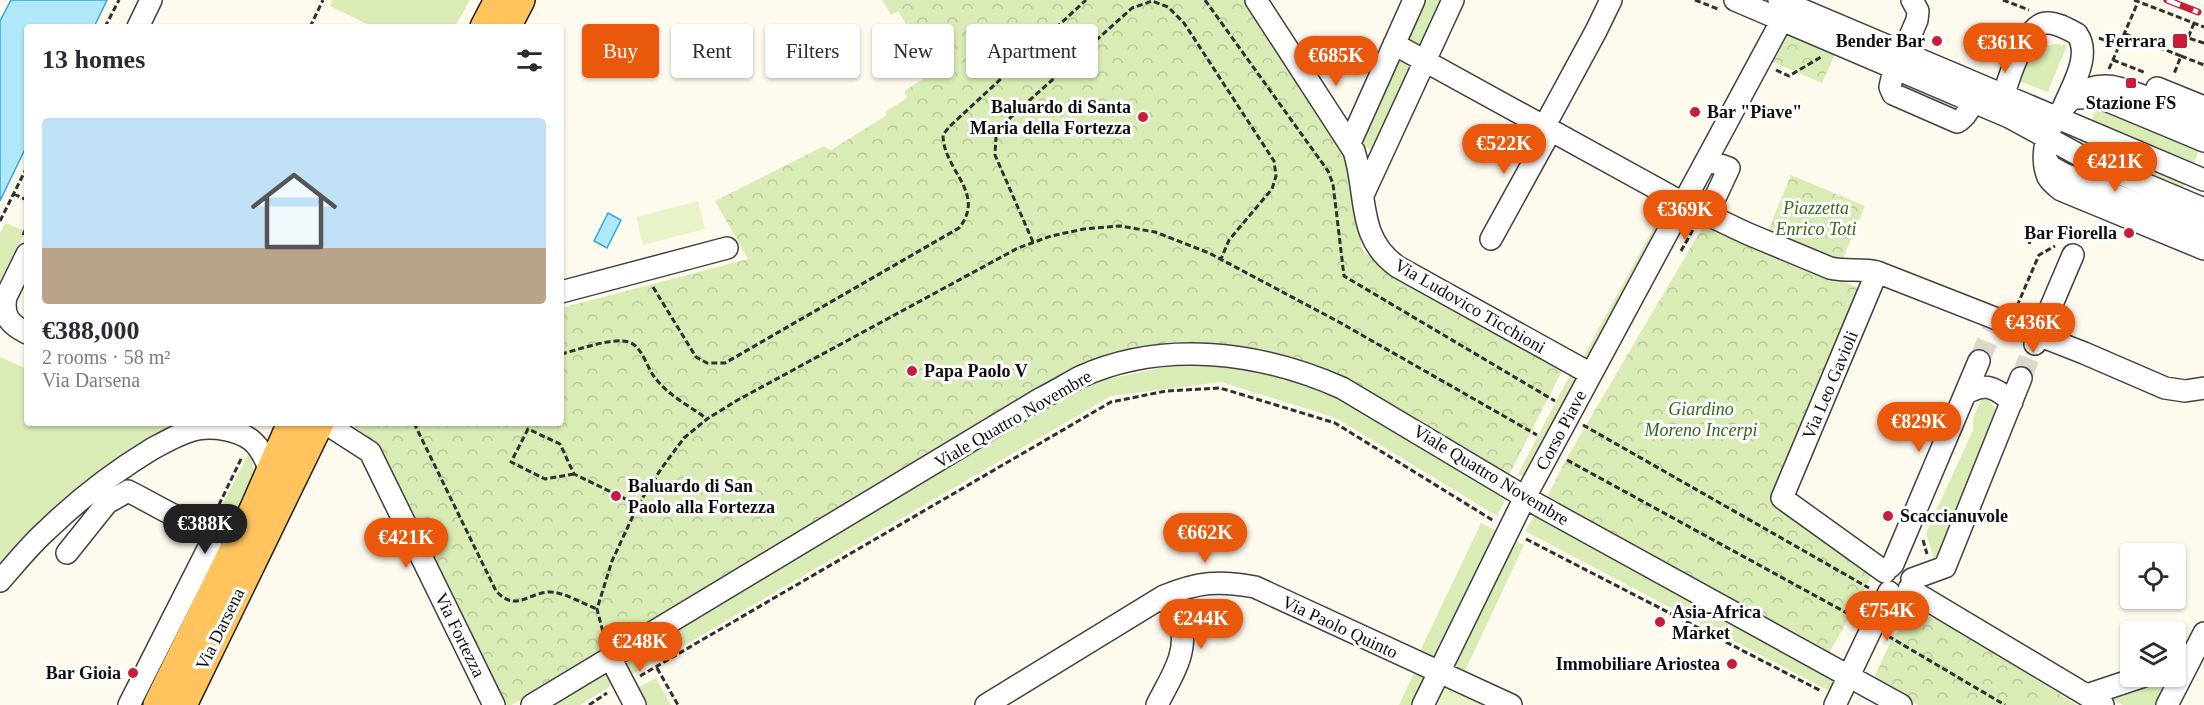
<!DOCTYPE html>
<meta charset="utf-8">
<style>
:root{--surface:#fff;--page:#f2f2f3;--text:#2b2b33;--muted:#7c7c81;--line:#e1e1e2;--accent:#ea580c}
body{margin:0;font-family:"Times New Roman",serif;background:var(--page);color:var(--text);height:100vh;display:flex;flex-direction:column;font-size:22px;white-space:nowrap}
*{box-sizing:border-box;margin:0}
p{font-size:20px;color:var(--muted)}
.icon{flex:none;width:33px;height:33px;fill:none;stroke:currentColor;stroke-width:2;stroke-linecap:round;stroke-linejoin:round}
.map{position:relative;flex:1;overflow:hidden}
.panel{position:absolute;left:24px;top:24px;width:540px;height:402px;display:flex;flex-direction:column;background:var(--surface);border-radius:6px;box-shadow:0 2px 4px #0004}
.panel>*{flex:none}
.hud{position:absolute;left:582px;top:24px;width:570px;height:54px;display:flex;gap:12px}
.controls{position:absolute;left:2120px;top:543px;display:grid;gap:12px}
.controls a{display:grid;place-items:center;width:66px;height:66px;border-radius:6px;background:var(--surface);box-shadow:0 2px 4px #0004;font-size:30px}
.price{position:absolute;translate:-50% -51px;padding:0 14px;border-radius:21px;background:var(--accent);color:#fff;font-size:20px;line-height:39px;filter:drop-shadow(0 2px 3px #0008)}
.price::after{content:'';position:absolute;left:50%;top:36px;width:18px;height:14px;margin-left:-9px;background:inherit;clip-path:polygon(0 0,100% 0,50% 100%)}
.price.selected{background:#222;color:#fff}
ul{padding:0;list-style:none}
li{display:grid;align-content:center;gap:12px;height:318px;padding:0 18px}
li+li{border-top:2px solid var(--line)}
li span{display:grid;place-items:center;height:186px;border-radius:6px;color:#555}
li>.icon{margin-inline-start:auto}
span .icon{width:108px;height:108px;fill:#fffc;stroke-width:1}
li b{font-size:26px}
h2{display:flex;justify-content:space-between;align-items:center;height:72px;padding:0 18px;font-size:26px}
.tag{padding:0 21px;border-radius:6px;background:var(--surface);box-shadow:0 2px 4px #0004;font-size:21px;line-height:54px}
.tag.selected{background:var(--accent);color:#fff}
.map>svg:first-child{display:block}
.grass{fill:#d9ecb5}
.park{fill:url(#park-crowns)}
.pitch{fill:#e9f3c8}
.water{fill:#afe8fa;stroke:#31a9d6;stroke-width:1.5}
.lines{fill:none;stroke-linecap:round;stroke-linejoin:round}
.minor-tunnel{stroke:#dbd7cc;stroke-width:21;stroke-dasharray:21 10;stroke-linecap:butt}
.minor-casing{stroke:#414141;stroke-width:24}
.major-casing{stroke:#1f1f1f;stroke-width:30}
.path{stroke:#303030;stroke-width:3;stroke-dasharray:6 3;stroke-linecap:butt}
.minor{stroke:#fff;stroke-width:21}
.major{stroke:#ffc45e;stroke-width:27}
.rail-casing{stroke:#c71c3a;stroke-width:7}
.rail{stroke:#fff;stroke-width:4.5;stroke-dasharray:14;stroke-linecap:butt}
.poi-dot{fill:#c71c3a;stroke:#fff;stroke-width:2}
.labels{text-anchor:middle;stroke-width:6;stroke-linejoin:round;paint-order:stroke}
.poi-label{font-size:18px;font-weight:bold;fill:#0e0e0e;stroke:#fff;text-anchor:end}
.park-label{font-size:18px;font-style:italic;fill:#346a19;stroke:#fff}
.street-label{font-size:18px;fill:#0e0e0e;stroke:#fff}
</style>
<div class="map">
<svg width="2204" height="705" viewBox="0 0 2204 705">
<defs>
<pattern id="park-crowns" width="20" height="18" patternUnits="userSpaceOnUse" patternTransform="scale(1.5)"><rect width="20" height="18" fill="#d9ecb5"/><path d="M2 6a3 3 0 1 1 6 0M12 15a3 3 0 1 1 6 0" fill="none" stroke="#b9c99a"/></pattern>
</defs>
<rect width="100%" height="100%" fill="#fffaee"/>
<path class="grass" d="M332 0H470L455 27H373L330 6Z
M1419 0H1449L1425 51 1401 39Z
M2056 44 2067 45 2048 92 2019 81C2029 56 2027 48 2056 44Z
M1396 55 1419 65 1379 153 1356 143Z
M2103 108 2200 147 2193 166 2096 126C2090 117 2093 111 2103 108Z
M2081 137 2186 182 2182 191 2077 146Z
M1667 203 1674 207 1588 364 1581 361Z
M5 223 25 231 0 281V233Z
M0 357 27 369V423H184C118 461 49 502 0 562Z
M1223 366 1295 377 1356 402 1509 492 1497 516 1336 418 1221 382 1111 396 659 660 626 677 618 662 1044 406 1103 380 1165 367Z
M1572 371 1583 377 1529 479 1518 474Z
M1981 400H1989C1994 406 1997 411 1998 419L1935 562 1926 533 1973 430V419Z
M249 452C260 474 246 493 238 514L213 524Z
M1536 513 1839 675 1831 692 1525 531Z
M1481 523 1497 531 1437 659 1420 651Z
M1508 537 1524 545 1465 671 1448 663Z
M608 668 617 682 580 705H548Z
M1415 671 1428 677 1415 705H1399Z
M2175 676 2158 705H2123L2106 696 2164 677Z
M656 678 671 705H643L635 689Z"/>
<path class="park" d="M882 0H1249L1347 150 1362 250 1386 269 1562 371 1508 477 1250 351 1076 368 1040 386 599 656 511 705H500L375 442 350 423H561V308L748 259 715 201 824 146 831 150 887 115 885 112 907 98 904 91 928 76 918 60 925 55 898 11 891 15Z
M1786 24 1839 46 1822 83 1771 61Z
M1791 175 1865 206 1842 261 1768 231Z
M1705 223 1859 288 1773 496 1875 570 1827 657 1545 501 1568 456Z
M1922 617H1932L1946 623 2077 705H1918L1874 679C1885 656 1894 622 1922 617Z"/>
<path class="pitch" d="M698 201 705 229 643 245 636 217Z
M1438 683 1483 705H1427Z"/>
<path class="water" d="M11 0H107L94 27H27V145L0 201V21Z
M608 213 621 220 607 248 594 241Z"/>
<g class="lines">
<path class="minor-tunnel" d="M1979 361 1993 328
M2021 378 2035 344"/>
<defs>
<path id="minor" d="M1256 0 1354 151C1368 195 1356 238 1398 267L1591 374
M1735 0 2009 117 2092 162 2204 209
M1779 0 2204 180
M1912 0 1918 11 1917 20 1892 78 1890 87 1893 94 1957 122C1969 116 1973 100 1978 88
M138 27 151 0
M1394 44 1683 203 1746 233 1830 268C1846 272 1862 268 1877 272L2084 353 2165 388 2185 391 2204 388
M2157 88 2204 107
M2004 94C2009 77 2026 24 2046 23 2056 22 2068 29 2077 34 2092 55 2072 86 2064 106
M2078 98 2094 97 2108 101 2204 141
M2204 123C2180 113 2127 85 2104 86 2065 86 2033 142 2048 177 2051 182 2056 186 2061 190L2204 249
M1544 127 1596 31 1611 0
M1350 143 1414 0
M2046 159 2050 166 2064 174 2204 231
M1707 160 1729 168 1707 215
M1363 195 1453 0
M1491 239 1551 130
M27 254 6 297C2 317 11 325 27 333
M1877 272 1782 498 1885 572
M561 292 727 248
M2035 344 2073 255
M1965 394C1986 382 1995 387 2012 402
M325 423 370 452 494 705
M67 553 107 503 128 491C147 500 198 532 216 531 227 530 238 525 248 521
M1890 567 1893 564 1979 361
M1912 579 1945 567 2021 378
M0 581C15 564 30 545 47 530 79 499 114 472 152 449 167 441 182 432 198 429 214 426 238 430 251 440 261 448 266 460 270 471
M1909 589 2103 705
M611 659 635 705
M2087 695 2144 676
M129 705 211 543
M532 705 1040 399C1054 392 1067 384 1080 377 1164 339 1261 352 1342 388L1540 506 1901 705
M986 705 1164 596C1198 582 1219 580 1255 587L1511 705
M1157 705C1168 682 1190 652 1180 625 1176 615 1169 605 1164 596
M1423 705 1525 497 1790 5
M1835 705 1889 592
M2167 705 2204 633"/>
<path id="major" d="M484 27 498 0
M507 27 521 0
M157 705 253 510 291 423
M183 705 320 423"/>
</defs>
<use href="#minor" class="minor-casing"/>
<use href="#major" class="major-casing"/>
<path class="path" d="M1205 0 1328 171 1333 184 1344 276 1555 401
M1695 0 1718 9
M2003 0 2029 10
M2134 0 2204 27
M2194 23 2188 38 2204 43
M105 27 119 0
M310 27 323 0
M2125 34 2181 56 2174 74
M2099 38 2120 46
M2181 56 2204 65
M2113 60 2146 73
M2109 69 2138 2
M1776 70 1789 76 1821 57
M14 194 27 200
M0 221 27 167
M23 235 27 226
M1033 242 995 155 996 137 1010 118 1132 8 1152 1 1168 7 1184 23 1274 161 1276 176 1272 189 1229 240 1221 259
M2029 244 2032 236
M1681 251 1694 228
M653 287 696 357 707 363H725L959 228C987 193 943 170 943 135L949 127 1086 0
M2017 306 2039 255 2055 246
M561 354C577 350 613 337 629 342 643 347 647 369 656 379 668 395 691 407 707 419
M414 423 496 591C516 612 526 594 548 592 563 591 583 604 597 609
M1583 425 1869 588
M1567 460 1856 618
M574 474 545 479 511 462 528 429 560 444 574 474 638 505
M215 513 242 457
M1526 539 1821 691
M1923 540 1927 554
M1888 636 2005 705
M605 640 597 609 612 561 638 505 661 469 684 438 707 419 736 401 1018 248 1051 236 1084 229 1120 226 1155 232 1209 253 1339 322 1537 435
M657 668 678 705
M640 676 1111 402 1166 391 1220 388 1335 423 1494 521
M589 705 607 693"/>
<use href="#minor" class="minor"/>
<use href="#major" class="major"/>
<defs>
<path id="rail" d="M2167 0 2198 12"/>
</defs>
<use href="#rail" class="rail-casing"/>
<use href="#rail" class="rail"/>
</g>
<g class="poi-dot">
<circle cx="1937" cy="41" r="6"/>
<rect x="2172" y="33" width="16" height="16" rx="3"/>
<rect x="2125" y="77" width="12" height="12" rx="3"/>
<circle cx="1695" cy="112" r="6"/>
<circle cx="1143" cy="117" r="6"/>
<circle cx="2129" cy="233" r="6"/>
<circle cx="912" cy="371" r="6"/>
<circle cx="616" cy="496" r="6"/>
<circle cx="1888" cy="516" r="6"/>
<circle cx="1660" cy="622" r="6"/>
<circle cx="1732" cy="664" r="6"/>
<circle cx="133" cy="673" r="6"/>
</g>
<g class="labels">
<g class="poi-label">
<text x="1925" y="47">Bender Bar</text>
<text x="2166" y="47">Ferrara</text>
<text x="2131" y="109" text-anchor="middle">Stazione FS</text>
<text x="1131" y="113">Baluardo di Santa<tspan x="1131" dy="21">Maria della Fortezza</tspan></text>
<text x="1707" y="118" text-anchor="start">Bar "Piave"</text>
<text x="2117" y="239">Bar Fiorella</text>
<text x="924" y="377" text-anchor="start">Papa Paolo V</text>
<text x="628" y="492" text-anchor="start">Baluardo di San<tspan x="628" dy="21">Paolo alla Fortezza</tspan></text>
<text x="1900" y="522" text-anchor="start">Scaccianuvole</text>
<text x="1672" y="618" text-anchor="start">Asia-Africa<tspan x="1672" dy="21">Market</tspan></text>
<text x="1720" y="670">Immobiliare Ariostea</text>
<text x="121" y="679">Bar Gioia</text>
</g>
<g class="park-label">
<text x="1816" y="214">Piazzetta<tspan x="1816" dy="21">Enrico Toti</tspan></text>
<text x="1701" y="415">Giardino<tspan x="1701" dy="21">Moreno Incerpi</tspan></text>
</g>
<g class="street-label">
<text transform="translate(1470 306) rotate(30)" y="6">Via Ludovico Ticchioni</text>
<text transform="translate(1830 385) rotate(-67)" y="6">Via Leo Gavioli</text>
<text transform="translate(1013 419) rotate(-30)" y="6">Viale Quattro Novembre</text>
<text transform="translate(1561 430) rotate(-62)" y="6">Corso Piave</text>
<text transform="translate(1491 475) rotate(31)" y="6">Viale Quattro Novembre</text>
<text transform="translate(1340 627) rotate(25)" y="6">Via Paolo Quinto</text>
<text transform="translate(220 629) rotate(-64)" y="6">Via Darsena</text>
<text transform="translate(460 635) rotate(64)" y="6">Via Fortezza</text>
</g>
</g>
</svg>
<div class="controls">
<a><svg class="icon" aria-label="locate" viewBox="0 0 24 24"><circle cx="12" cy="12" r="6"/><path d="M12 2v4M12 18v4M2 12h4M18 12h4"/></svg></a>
<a><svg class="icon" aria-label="layers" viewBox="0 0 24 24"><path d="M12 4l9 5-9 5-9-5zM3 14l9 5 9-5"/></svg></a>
</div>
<b class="price" style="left:2005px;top:74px">€361K</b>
<b class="price" style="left:1336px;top:87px">€685K</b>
<b class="price" style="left:1504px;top:175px">€522K</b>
<b class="price" style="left:2115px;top:193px">€421K</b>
<b class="price" style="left:1685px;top:241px">€369K</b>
<b class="price" style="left:2033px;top:354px">€436K</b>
<b class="price" style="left:1919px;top:453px">€829K</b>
<b class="price selected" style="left:205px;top:555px">€388K</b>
<b class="price" style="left:1205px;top:564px">€662K</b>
<b class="price" style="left:406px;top:569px">€421K</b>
<b class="price" style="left:1887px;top:642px">€754K</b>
<b class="price" style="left:1201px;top:650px">€244K</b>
<b class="price" style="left:640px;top:673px">€248K</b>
<div class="hud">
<a class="tag selected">Buy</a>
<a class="tag">Rent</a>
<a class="tag">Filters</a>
<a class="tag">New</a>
<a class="tag">Apartment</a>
</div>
<section class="panel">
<h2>13 homes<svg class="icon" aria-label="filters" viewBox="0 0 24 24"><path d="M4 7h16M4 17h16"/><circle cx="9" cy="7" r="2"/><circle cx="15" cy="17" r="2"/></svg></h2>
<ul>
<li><span style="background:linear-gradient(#bfe0f5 70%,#b9a48a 0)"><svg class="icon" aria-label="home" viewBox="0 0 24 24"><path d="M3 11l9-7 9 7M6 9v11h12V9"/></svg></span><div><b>€388,000</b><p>2 rooms · 58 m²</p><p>Via Darsena</p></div></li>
</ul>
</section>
</div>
